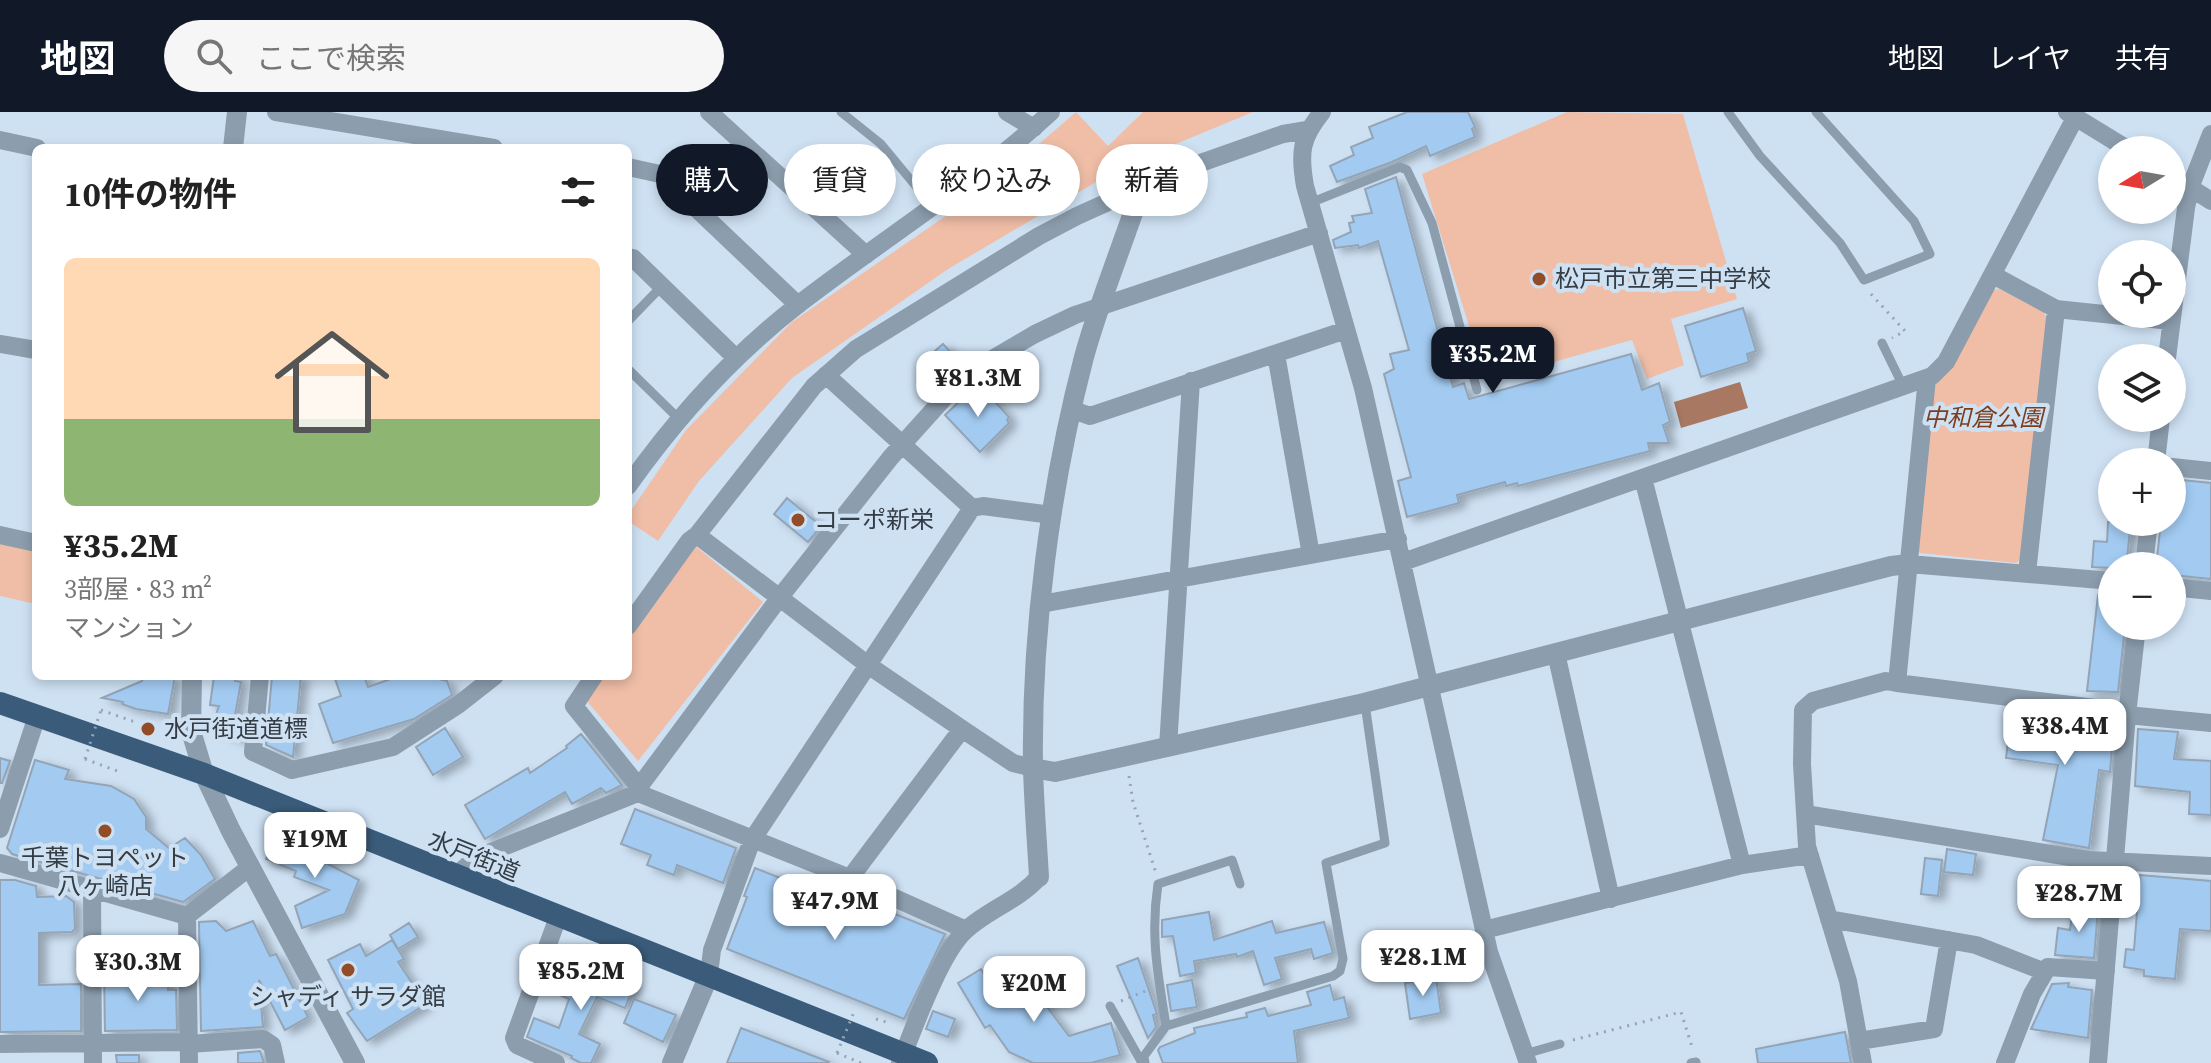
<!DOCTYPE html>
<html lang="ja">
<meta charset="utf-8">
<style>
:root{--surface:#fff;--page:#f6f6f6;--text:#222;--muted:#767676;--accent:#111827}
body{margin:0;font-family:"Source Serif 4","Noto Sans JP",serif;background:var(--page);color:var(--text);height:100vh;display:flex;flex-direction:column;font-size:30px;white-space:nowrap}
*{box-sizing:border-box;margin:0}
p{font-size:26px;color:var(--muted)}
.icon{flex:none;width:44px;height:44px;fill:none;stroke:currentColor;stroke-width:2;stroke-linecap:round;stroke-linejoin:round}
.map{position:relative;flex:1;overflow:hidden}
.details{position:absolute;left:32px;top:32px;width:600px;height:536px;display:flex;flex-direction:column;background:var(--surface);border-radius:12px;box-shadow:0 4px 12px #0003}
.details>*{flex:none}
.guide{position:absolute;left:656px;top:32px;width:760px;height:72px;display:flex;gap:16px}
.needle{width:52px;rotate:259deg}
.buttons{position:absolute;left:2098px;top:24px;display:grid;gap:16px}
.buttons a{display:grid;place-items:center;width:88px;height:88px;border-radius:50%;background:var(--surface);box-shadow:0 4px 12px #0003;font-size:40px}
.price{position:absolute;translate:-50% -68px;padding:0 18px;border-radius:16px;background:#fff;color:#222;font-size:26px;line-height:52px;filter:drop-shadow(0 2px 4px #0008)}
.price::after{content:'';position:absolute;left:50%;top:48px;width:24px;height:18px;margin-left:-12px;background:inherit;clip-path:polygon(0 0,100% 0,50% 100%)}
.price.on{background:var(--accent);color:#fff}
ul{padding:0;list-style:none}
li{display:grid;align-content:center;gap:16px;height:424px;padding:0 32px}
li span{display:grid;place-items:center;height:248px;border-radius:12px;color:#555}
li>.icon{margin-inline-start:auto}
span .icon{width:144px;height:144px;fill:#fffc;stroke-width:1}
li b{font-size:34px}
h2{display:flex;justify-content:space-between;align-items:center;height:96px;padding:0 32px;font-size:34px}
.pill{padding:0 28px;border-radius:36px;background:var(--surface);box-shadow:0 4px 12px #0003;font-size:28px;line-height:72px}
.pill.on{background:var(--accent);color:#fff}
header{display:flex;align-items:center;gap:48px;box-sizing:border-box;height:112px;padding:0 40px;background:var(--accent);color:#fff}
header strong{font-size:38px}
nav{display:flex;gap:44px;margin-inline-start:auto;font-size:28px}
.search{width:560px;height:72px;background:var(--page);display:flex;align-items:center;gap:20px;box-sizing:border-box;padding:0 28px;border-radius:44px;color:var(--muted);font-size:30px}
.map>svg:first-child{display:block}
.green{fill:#f0bea7}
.water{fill:#a87862}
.building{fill:#a3cbf2;stroke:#92a4b5;stroke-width:2;filter:url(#shadow)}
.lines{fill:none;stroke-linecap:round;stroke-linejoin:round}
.path{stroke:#95a3b2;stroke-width:3;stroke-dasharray:2 6;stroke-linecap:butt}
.service{stroke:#8c9dad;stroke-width:9}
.minor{stroke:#8c9dad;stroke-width:18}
.tertiary{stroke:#8c9dad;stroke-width:20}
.trunk{stroke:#3a5b7a;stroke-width:22}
.path-bridge{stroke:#95a3b2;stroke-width:3;stroke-dasharray:2 6;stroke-linecap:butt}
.poi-dot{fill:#934c28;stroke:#cee1f3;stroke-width:3}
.labels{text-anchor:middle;stroke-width:8;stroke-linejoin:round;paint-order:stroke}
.poi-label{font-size:24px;fill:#353c44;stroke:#cee1f3;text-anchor:start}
.park-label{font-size:24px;font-style:italic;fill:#7d3e1d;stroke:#cee1f3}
.street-label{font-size:24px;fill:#353c44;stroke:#cee1f3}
</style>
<header>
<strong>地図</strong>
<div class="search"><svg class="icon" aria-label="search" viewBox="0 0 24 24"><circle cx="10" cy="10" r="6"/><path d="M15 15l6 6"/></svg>ここで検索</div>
<nav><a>地図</a><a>レイヤ</a><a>共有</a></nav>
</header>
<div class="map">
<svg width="2211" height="951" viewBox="0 0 2211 951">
<defs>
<filter id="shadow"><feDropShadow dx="7" dy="4" stdDeviation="4" flood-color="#0004"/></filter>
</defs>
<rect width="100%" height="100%" fill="#cee1f3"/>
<path class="green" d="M1076 0 1108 34 1143 0H1253L1125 53 948 157 792 266 699 369 658 429 628 409V403L686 318 792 210 995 70Z
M1567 0 1683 2 1737 187 1671 207 1684 253 1647 267 1632 228 1486 269 1422 62Z
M1999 177 2043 199 2047 207 2022 446 2016 451 1920 441 1917 437 1932 276 1949 259 1992 178Z
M0 431 36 438V492L0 484Z
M693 432 763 490 638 649 585 587 601 564H628V526Z"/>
<path class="water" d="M1740 270 1748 296 1681 316 1674 290Z"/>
<path class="building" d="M1407 0H1468L1475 15 1472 17 1475 25 1430 44 1426 34 1392 50 1337 70 1330 54 1354 43 1351 35 1373 26 1369 15Z
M1396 65 1453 275 1464 271 1469 287 1631 242 1642 278 1659 271 1670 310 1663 313 1669 331H1648L1650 339 1518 374 1517 371 1506 374 1505 370 1457 383 1459 391 1407 405 1398 369 1411 365 1384 262 1394 257 1390 242 1409 238 1378 129 1359 136 1358 133 1335 136 1333 128 1351 120 1349 111 1354 110 1352 104 1372 101 1365 77Z
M1743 196 1756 239 1747 242 1749 250 1701 265 1685 214Z
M943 232 962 253 946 266 928 245Z
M975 275 986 286 989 283 1009 305 1007 308 1009 311 980 340 945 303Z
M2172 367 2211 371V467L2172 463V454H2156L2161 410H2172Z
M787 386 821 414 808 430 774 402Z
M2108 410H2131L2126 454H2112V456L2092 455 2094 429 2107 430Z
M2098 483 2112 486V514H2125L2118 580 2087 579Z
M143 564H175L168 602 136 597 122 592 123 590 102 586 142 569Z
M214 564H236L235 569 241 570 235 603 244 607 242 628 211 616 219 594 210 593Z
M272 564H301L293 645 266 633Z
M334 564H364L368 575 399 564H427L447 569 452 583 414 607 333 631 319 592 341 584Z
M2012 598 2114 610 2110 660 2099 658 2089 736 2043 728 2058 653 2006 646Z
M445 616 463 645 433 663 416 635Z
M2138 617 2178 620 2174 647 2211 649V703L2189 702 2190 680 2135 674Z
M581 622 622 673 606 681 601 676 572 692 565 680 485 727 465 693 528 656 530 661 567 636 566 634Z
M0 646 10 649 2 671H0Z
M35 648 69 658 65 667 111 674 134 687 146 705V717L169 736 185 726 201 743 215 767 183 790 12 742 7 736Z
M635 697 736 736 723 771 677 753 674 763 647 753 651 743 621 732Z
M276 722 327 742 324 750 359 768 345 802 302 816 295 794 329 778 294 765 296 759 266 747Z
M1947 737 1976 742 1973 763 1944 760Z
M1925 746 1942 748 1938 784 1921 782Z
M755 756 795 772 798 766 849 787 850 784 945 822 904 907 727 837 747 785 744 784Z
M2036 762 2052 764 2050 785 2034 783Z
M2140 763 2211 769V819L2180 817 2175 867 2144 864V858L2124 855 2126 837 2134 838Z
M0 768H15L36 774 37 785 66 784 74 790 75 817 72 820 39 821V873L81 872V919L0 920Z
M2073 794 2098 797 2094 846 2055 843 2058 816 2070 818Z
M1209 800 1214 828 1272 809 1276 821 1324 810 1333 841 1314 847 1311 837 1275 846 1282 867 1264 873 1253 839 1237 845 1236 842 1194 849 1196 861 1180 864 1173 824 1162 825V808Z
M216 809 226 819 253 809 270 844 276 842 308 905 285 918 259 868 263 915 201 919 199 810Z
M409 811 418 825 398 837 390 823Z
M392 828 404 847 398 850 426 892 367 929 347 901 353 897 328 848 360 832 366 844Z
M1138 846 1157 902 1153 903 1156 915 1148 926 1117 854Z
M577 848 620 869V867L634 873 625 896 597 885 579 922 600 932 591 951H581L571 946 572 944 527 925 534 906 559 916 569 887 560 883Z
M111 854H135V869L168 868V878H176L177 918 105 919 104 859H111Z
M981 857 994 878 1020 859 1069 924 1111 911 1120 943 1091 951H1033L1009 940 990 913 985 916 958 871Z
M1436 866 1441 901 1410 907 1405 871Z
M1192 868 1197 895 1171 899 1167 873Z
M2069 871 2068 875 2092 878 2088 926 2031 917 2052 872Z
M1330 873 1334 888 1344 885 1349 906 1294 919 1298 951H1163L1158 938 1160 935 1195 921 1194 916 1247 905 1246 901 1265 896 1268 904 1311 893 1307 880Z
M634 887 676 903 663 930 624 911Z
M933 899 955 907 948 925 926 917Z
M741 916 829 950 828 951H727Z
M1845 920 1851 951H1758L1756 937Z
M260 939 264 951H238V941Z
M116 943H139V951H117Z"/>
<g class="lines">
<path class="path" d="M1871 182 1905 219 1892 226
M101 598 138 611
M85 647 120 660
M1129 664 1133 690 1156 761
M1121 889 1148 878
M876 907 889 911
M1573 928 1681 900 1693 938
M837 941 861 951"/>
<path class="service" d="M841 0 881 32 934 96
M1728 0 1760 44 1840 131 1864 168 1930 142 1914 109 1816 0
M1310 91 1400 55 1407 58 1432 111 1477 278
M628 209 662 174
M1882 231 1903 274
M628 257 680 308
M1110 894 1142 951
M1166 914C1158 863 1150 824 1158 772L1232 748 1240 772
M1525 942 1560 932
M1145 951 1144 944 1166 914 1333 864 1340 859 1343 847 1326 751 1385 731 1365 592
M1691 951 1696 950"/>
<path class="minor" d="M276 0 494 36
M709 0 866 143
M1007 0 1034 16
M1322 0C1301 26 1299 40 1305 74L1363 276 1489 840 1528 951
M2067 0 2129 38
M0 28 37 36
M628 55 660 62 798 193
M2172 64 2211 89
M628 145 633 146 736 246
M1993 163 2056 197 2171 209
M0 232 36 238
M1276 242 1311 443
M2167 246 2186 96 2190 76 2211 22
M826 263 972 396
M1927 266 1897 571 2127 600
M1073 298 1090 304 1346 218
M2156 350 2161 306
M2172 355 2211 359
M1643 366 1742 753
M628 374C676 306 733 243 799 192 883 127 973 72 1051 0
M0 423 36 431
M1403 450 1932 264 1946 250 2075 6
M1909 452 2112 469
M2144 454 2149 410
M2027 461 2056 197
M2172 475 2211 479
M1041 492 1398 427
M628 514 689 429 697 423 814 274 856 237 1039 124 1077 104 1172 61 1283 22 1307 18
M1556 541 1611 787
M260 564 253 640 292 658 393 635 458 593 495 564
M594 564 574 594 639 675
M2127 603 2211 611
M962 617 1013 651 1033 656
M1168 635 1191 269
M638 681 850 766 962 617 868 553 697 423
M1805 702 2088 748 2211 754
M0 717 37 604
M0 751 187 804
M455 764 476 746 638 681 639 675 780 485 891 345 954 275 989 249 1035 222 1075 203 1319 121
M850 766 966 818
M92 778 93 951
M1829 807 1976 833 2045 860
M1484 818 1742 753 1810 743
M709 863 712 838 752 728 972 396 983 394 1052 403
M1859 929 1934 917 1949 828
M0 932 189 930
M189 932 263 927 272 933 276 951
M189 951 187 804 250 755
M556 951 517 933 514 926 558 805
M900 951C913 918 940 842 965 819 987 798 1018 789 1039 765
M1863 951 1848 869 1807 734 1802 652 1803 598 1813 589 1886 569 1897 571
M2005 951 2032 882 2048 855 2106 859
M2098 951 2127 603 2137 514"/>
<path class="tertiary" d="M233 36 237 0
M192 564 191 619 204 662 231 719 355 951
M1033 656 1055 660 1364 591 1891 454 1909 452
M1039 765C1037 729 1034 692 1033 656 1031 522 1050 375 1084 245 1098 194 1118 145 1135 95L1131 79
M672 951 709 863"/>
<path class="trunk" d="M0 591 204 662 927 951"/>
<path class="path-bridge" d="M85 647 101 598
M837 941 854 900"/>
</g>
<g class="poi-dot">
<circle cx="1539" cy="167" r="8"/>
<circle cx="798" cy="408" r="8"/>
<circle cx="148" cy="617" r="8"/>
<circle cx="105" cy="719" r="8"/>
<circle cx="348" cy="858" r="8"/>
</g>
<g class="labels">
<g class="poi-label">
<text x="1555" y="175">松戸市立第三中学校</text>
<text x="814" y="416">コーポ新栄</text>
<text x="164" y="625">水戸街道道標</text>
<text x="105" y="754" text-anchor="middle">千葉トヨペット<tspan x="105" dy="28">八ヶ崎店</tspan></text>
<text x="348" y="893" text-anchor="middle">シャディ サラダ館</text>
</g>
<g class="park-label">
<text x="1983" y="314">中和倉公園</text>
</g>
<g class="street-label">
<text transform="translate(474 744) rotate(22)" y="8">水戸街道</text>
</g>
</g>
</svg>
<div class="buttons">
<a><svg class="needle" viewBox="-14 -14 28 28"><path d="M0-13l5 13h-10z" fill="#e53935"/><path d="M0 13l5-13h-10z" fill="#767676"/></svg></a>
<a><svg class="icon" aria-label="locate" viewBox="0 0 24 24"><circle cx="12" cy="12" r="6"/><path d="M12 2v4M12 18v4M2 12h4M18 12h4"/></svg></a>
<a><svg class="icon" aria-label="layers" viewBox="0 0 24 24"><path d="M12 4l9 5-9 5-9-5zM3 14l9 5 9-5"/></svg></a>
<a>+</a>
<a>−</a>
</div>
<b class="price on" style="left:1493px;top:283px">¥35.2M</b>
<b class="price" style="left:978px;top:307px">¥81.3M</b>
<b class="price" style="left:2065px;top:655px">¥38.4M</b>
<b class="price" style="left:315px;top:768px">¥19M</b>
<b class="price" style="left:2079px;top:822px">¥28.7M</b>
<b class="price" style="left:835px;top:830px">¥47.9M</b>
<b class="price" style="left:1423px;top:886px">¥28.1M</b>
<b class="price" style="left:138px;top:891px">¥30.3M</b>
<b class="price" style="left:581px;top:900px">¥85.2M</b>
<b class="price" style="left:1034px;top:912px">¥20M</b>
<div class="guide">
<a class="pill on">購入</a>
<a class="pill">賃貸</a>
<a class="pill">絞り込み</a>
<a class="pill">新着</a>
</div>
<section class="details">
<h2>10件の物件<svg class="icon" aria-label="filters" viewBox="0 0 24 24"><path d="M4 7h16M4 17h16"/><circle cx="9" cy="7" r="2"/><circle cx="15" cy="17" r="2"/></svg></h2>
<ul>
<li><span style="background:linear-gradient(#ffd9b3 65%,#8fb573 0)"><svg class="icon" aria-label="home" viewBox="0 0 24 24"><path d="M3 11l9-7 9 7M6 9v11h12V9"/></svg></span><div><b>¥35.2M</b><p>3部屋 · 83 m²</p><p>マンション</p></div></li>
</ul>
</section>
</div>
